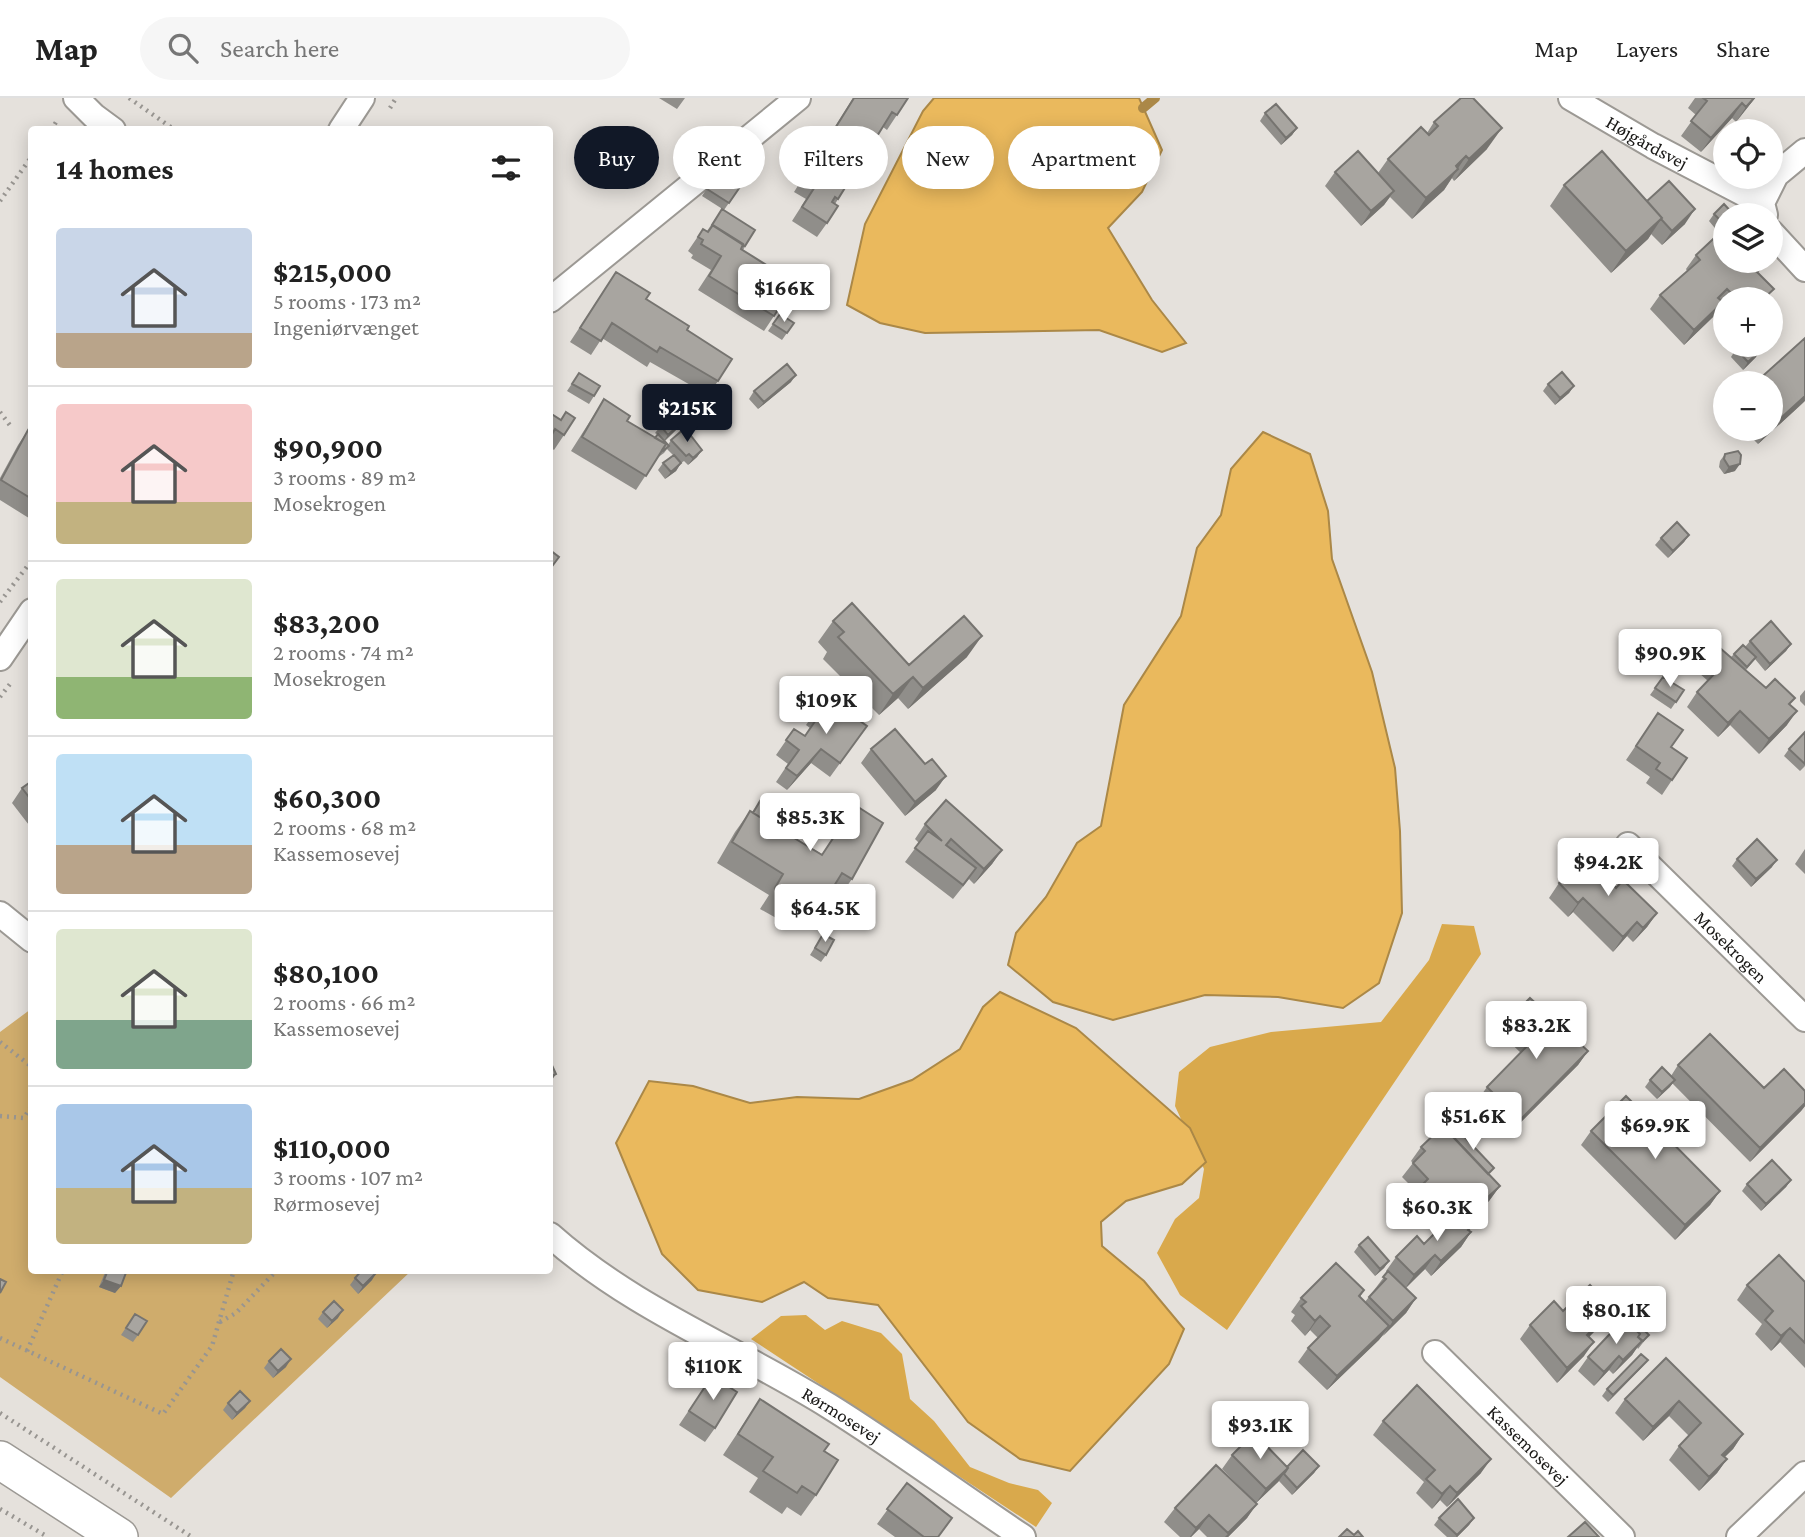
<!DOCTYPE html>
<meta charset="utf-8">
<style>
:root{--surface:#fff;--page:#f6f6f6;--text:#222;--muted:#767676;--line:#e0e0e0;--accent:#111827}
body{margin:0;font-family:"Crimson Pro",serif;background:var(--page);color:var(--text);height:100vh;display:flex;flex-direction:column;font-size:26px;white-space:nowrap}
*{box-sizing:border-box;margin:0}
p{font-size:23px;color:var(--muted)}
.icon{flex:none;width:38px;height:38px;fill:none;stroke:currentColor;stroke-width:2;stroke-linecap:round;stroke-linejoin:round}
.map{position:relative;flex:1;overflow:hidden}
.panel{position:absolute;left:28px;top:28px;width:525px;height:1148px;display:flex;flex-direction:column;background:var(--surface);border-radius:7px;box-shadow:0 4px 18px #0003}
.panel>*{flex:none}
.guide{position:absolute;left:574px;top:28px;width:665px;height:63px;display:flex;gap:14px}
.buttons{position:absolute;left:1713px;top:21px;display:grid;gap:14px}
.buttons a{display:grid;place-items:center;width:70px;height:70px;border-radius:50%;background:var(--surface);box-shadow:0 4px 18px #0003;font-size:35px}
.price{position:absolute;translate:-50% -60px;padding:0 16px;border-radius:7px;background:#fff;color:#222;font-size:23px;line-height:46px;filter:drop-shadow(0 2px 4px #0008)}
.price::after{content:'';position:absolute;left:50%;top:42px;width:21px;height:16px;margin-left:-10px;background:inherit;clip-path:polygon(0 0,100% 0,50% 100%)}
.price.on{background:var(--accent);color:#fff}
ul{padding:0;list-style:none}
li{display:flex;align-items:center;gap:21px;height:175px;padding:0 28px}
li+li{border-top:2px solid var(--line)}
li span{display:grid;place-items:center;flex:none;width:196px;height:140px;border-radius:7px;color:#555}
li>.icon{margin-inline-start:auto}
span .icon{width:84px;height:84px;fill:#fffc;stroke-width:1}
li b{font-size:30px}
h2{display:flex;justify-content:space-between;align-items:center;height:84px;padding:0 28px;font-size:30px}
.pill{padding:0 24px;border-radius:32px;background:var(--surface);box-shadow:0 4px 18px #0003;font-size:24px;line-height:63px}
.pill.on{background:var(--accent);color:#fff}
header{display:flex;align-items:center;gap:42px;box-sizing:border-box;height:98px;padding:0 35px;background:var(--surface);border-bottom:2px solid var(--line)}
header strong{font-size:33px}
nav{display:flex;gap:38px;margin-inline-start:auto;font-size:24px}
.search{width:490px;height:63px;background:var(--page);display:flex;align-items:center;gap:18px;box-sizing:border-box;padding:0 24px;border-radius:38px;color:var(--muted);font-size:26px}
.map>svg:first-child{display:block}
.green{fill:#cfac6c}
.forest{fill:#d9a94c}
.water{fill:#eab95d;stroke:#ab8847;stroke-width:2}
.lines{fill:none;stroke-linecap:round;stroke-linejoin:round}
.stream{stroke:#ab8847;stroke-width:10}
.street-casing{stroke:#9c9994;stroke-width:28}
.secondary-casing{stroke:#9c9994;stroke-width:40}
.path{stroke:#989591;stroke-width:4.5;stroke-dasharray:2 5;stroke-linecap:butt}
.street{stroke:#fff;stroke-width:24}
.secondary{stroke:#fff;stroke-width:37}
.wall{fill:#908e8a}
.shaded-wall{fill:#767470}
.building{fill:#a8a5a0;stroke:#767470;stroke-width:2}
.labels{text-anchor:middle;stroke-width:5;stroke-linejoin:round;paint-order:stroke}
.street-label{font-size:19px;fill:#181715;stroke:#fff}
</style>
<header>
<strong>Map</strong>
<div class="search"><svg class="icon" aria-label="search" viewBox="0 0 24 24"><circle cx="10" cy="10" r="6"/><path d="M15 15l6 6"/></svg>Search here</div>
<nav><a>Map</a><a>Layers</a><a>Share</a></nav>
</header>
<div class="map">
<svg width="1805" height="1439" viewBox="0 0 1805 1439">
<rect width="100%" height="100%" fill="#e5e1dc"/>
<path class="green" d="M31 911 32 1172 411 1173 171 1400 0 1279V934Z"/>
<path class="forest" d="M1442 826 1474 828 1481 856 1227 1232 1180 1197 1157 1155 1175 1121 1199 1100 1204 1071 1175 1008 1179 974 1210 949 1271 934 1381 924 1429 862Z
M806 1217 825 1232 842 1223 881 1235 902 1256 910 1301 934 1323 970 1369 1009 1385 1038 1392 1052 1405 1036 1429 751 1241 781 1218Z"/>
<path class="water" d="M934 0H1139L1162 52 1142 94 1108 130 1152 202 1186 245 1162 254 1099 232 925 235 880 225 847 207 865 126 923 13Z
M1263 334 1310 356 1328 413 1332 461 1372 574 1395 670 1400 733 1402 815 1379 885 1343 910 1278 899 1205 897 1113 922 1053 904 1008 867 1016 835 1046 799 1077 745 1101 728 1124 607 1181 518 1197 450 1221 417 1231 371Z
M1000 894 1076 930 1190 1030 1206 1064 1182 1086 1126 1103 1101 1124 1102 1148 1144 1183 1184 1231 1169 1266 1070 1373 1020 1361 968 1324 878 1207 828 1200 804 1184 762 1204 698 1192 662 1156 616 1045 649 983 693 988 750 1005 797 999 859 1001 912 982 960 951 983 909Z"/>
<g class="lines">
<path class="stream" d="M1143 10 1155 0"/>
<defs>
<g id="street">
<path d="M76 0 94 18 113 32"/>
<path id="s1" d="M1571 0 1653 48 1762 105"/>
<path d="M341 32 362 0"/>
<path d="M1765 117 1762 105 1776 77 1805 53"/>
<path d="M1771 134 1805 171"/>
<path d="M550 202 798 0"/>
<path d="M0 560 32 513"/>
<path id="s2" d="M1628 747 1805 921"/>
<path d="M0 816 32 842"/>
<path id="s3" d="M550 1137C633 1211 736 1250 829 1308 895 1349 958 1396 1023 1439"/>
<path id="s4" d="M1435 1255 1622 1439"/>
<path d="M1739 1439 1805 1376"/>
</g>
<path id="secondary" d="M0 1362 119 1439"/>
</defs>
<use href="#street" class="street-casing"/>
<use href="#secondary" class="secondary-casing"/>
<path class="path" d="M129 0 175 32
M390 10 396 0
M51 32 58 21
M0 103 32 58
M0 314 12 330
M0 504 32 462
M0 599 10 586
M0 944 32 969
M0 1018 24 1020 32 1007
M220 1224 236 1215 277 1172
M0 1240 163 1316 212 1248 234 1172
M27 1253 63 1172
M0 1315 192 1439
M0 1411 48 1439"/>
<use href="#street" class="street"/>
<use href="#secondary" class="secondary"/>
</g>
<path class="wall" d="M659 0H685L677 11Z
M853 0H908L887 32 883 29 835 106 827 125 817 139 792 123 806 101 794 94Z
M1695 0H1755L1736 24 1732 20 1701 54 1681 38 1696 17 1688 10Z
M1265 15 1297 30 1292 37 1281 47 1260 23Z
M1434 24 1487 51 1454 83 1452 80 1444 92 1412 121 1390 99 1384 107 1361 128 1325 88 1335 74 1378 75 1388 61 1427 35Z
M721 69 744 83 724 112 702 98Z
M1564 87 1647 103 1685 126 1662 147 1651 136 1648 141 1611 175 1550 108Z
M722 111 755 132 743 152 774 218 764 233 698 192 711 172 691 160 693 157 688 153 703 131 707 133Z
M1714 116 1726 117V163L1758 175 1767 201H1726V209L1723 211 1720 208 1713 219 1684 247 1650 211 1660 197 1687 173 1686 171 1696 157 1719 135 1709 123Z
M616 174 646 201 687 232 718 283 708 297 650 264 647 269 602 240 591 257 570 244Z
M780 216 794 225 782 242 768 233Z
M1736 251 1756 259 1743 272 1731 259Z
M579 275 594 298 589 306 567 293Z
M791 284 758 311 749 301 754 293Z
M1548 286 1574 288 1569 295 1555 307 1543 293Z
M604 301 627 323 655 340 658 337 655 335 661 328 676 332 665 343 668 347 671 342 702 352 697 359 688 367 684 363 681 365 676 373 665 381 658 372 663 365 673 357 667 351 664 355 657 360 636 392 571 353Z
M1805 303 1758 346 1743 331H1771Z
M550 315 564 337 554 352 550 349Z
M28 332 32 335V422L0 402V380L18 347Z
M1725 356 1735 373 1724 376 1719 369 1720 363Z
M1689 437 1684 444 1668 460 1655 447 1661 440Z
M833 523 909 567 967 559 908 611 898 600 879 617 823 561 827 554 818 544Z
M1750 543 1791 546 1786 553 1765 573 1755 561 1746 572 1766 590 1795 600 1790 606 1787 627 1759 656 1730 627 1718 639 1687 609 1697 594 1708 583 1699 575 1710 560 1731 559 1734 556 1745 549Z
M1663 579 1684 592 1671 611 1650 597Z
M1805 592V608L1800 603V598Z
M826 599 867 628 830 679 811 665 787 692 776 684 788 666 776 657 794 631 805 638 810 630 806 627Z
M1658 615 1672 682 1662 697 1646 685 1650 679 1626 662Z
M1805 634V668L1800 673 1784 658 1789 651Z
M871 651 936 692 905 718 861 665Z
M32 683V731L12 705 22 690Z
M760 703 768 724 822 756 855 707 852 781 837 802 829 797 811 822 794 812 785 825 760 811 769 797 717 765 735 734 750 713 752 714Z
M925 726 1002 752 992 766 974 786 969 781 953 801 905 764 919 745 915 741Z
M1805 751V776L1795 766Z
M1737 761 1772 769 1751 789 1732 768Z
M1559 785 1616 790 1657 815 1647 829 1633 844 1627 838 1613 854 1573 814 1568 819 1549 800Z
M823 836 826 857 821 864 810 857Z
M1510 920 1588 953 1578 967 1509 1036 1477 1003 1487 989 1521 955 1500 935Z
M1678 967 1764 990 1805 993V1008L1801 1013 1750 1064 1672 985 1657 1001 1645 989 1650 982 1671 978Z
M1591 1033 1720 1093 1710 1107 1675 1142 1581 1047Z
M1421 1049 1489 1077 1500 1088 1489 1103 1470 1121 1474 1125 1469 1133 1471 1134 1461 1149 1431 1178 1425 1171 1405 1190 1416 1200 1406 1215 1327 1292 1298 1264 1308 1250 1318 1240 1310 1232 1305 1238 1291 1223 1295 1217 1291 1214 1301 1200 1364 1192 1360 1199 1365 1204 1387 1175 1386 1173 1396 1159 1424 1146 1457 1113 1450 1105 1422 1131 1403 1110 1416 1093 1402 1079 1413 1065 1411 1063Z
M1791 1082 1786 1089 1761 1113 1742 1093 1747 1086Z
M1359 1147 1389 1163 1384 1170 1375 1178 1354 1154Z
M106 1172H127L121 1188 115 1195 99 1189Z
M355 1180 372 1182 358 1196 350 1187Z
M1805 1184V1270L1780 1244 1771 1253 1755 1236 1762 1226 1737 1202 1747 1187Z
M1611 1209 1649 1237 1638 1251 1637 1249 1632 1257 1613 1276 1609 1272 1594 1288 1578 1273 1588 1259 1616 1230 1606 1221 1589 1239 1584 1258 1557 1285 1520 1241 1530 1227 1563 1213Z
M323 1214 338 1220 327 1230 318 1221Z
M135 1216 138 1237 133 1244 121 1237Z
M1666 1260 1743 1336 1733 1351 1725 1359 1727 1361 1717 1375 1699 1393 1669 1362 1679 1348 1689 1338 1669 1318 1643 1343 1615 1315 1625 1301Z
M269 1263 286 1269 273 1280 264 1270Z
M1642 1269 1608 1304 1602 1298 1607 1291Z
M712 1278 715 1330 705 1344 679 1327Z
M760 1301 824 1353 816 1397 801 1418 787 1409 782 1416 749 1394 758 1380 723 1357Z
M250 1303 245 1310 232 1322 223 1312 228 1305Z
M1383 1323 1481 1375 1447 1409 1440 1402 1432 1411 1416 1395 1424 1384 1373 1337Z
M1232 1357 1287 1369 1319 1368 1314 1375 1292 1397 1279 1383 1256 1405 1247 1420 1228 1439H1207L1199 1431 1191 1439H1180L1164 1424 1175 1410 1254 1403 1222 1371Z
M907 1385 952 1420 938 1439H895L877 1426Z
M1439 1420H1474L1469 1427 1457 1439H1447L1434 1427Z"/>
<path class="shaded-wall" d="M1754 0H1755L1736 24 1746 9Z
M1742 5 1732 20 1701 54 1711 40Z
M1297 30 1292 37 1281 47 1286 40Z
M1502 30 1487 51 1454 83 1469 61Z
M1466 58 1444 92 1412 121 1426 100Z
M1394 93 1384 107 1361 128 1371 113Z
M1695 111 1685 126 1662 147 1672 133Z
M1662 120 1648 141 1611 175 1626 153Z
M1723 204 1713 219 1684 247 1694 232Z
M1761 252 1756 259 1743 272 1748 264Z
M796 277 791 284 758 311 764 304Z
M1574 288 1569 295 1555 307 1560 300Z
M1805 298V303L1758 346 1768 332 1771 331V329Z
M681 325 676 332 663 344 668 337Z
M702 352 697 359 688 367 693 360Z
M681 365 676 373 665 381 671 374Z
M1740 366 1735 373 1724 376 1729 369Z
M1689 437 1684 444 1668 460 1673 453Z
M982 538 967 559 908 611 923 590Z
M1791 546 1786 553 1765 573 1770 566Z
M913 579 898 600 879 617 893 596Z
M1740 613 1730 627 1718 639 1728 625Z
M1797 613 1787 627 1759 656 1769 641Z
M821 651 811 665 787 692 797 678Z
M946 678 936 692 905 718 915 704Z
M1002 752 992 766 974 786 984 771Z
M1777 762 1772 769 1751 789 1756 781Z
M1583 800 1573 814 1568 819 1578 805Z
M1657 815 1647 829 1633 844 1643 830Z
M1637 824 1627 838 1613 854 1623 839Z
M1588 953 1578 967 1509 1036 1520 1022Z
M556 976 550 985V979Z
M1675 982 1670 989 1657 1001 1662 994Z
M1805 1005V1008L1801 1013 1750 1064 1760 1050Z
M1791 1082 1786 1089 1761 1113 1766 1106Z
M1500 1088 1489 1103 1467 1123 1477 1109Z
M1460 1090 1450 1105 1422 1131 1432 1116Z
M1720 1093 1710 1107 1675 1142 1685 1127Z
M1471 1134 1461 1149 1431 1178 1441 1163Z
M1435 1157 1425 1171 1404 1192 1414 1177Z
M1389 1163 1384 1170 1375 1178 1380 1171Z
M377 1174 372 1182 358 1196 363 1188Z
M104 1182 121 1188 115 1195 99 1189Z
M1416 1200 1406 1215 1383 1238 1393 1223Z
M1613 1211 1603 1225 1577 1251 1587 1237Z
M343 1212 338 1220 327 1230 332 1223Z
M1320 1218 1310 1232 1305 1238 1315 1223Z
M1389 1228 1379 1242 1327 1292 1337 1278Z
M1790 1230 1780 1244 1771 1253 1781 1238Z
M1642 1243 1632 1257 1613 1276 1623 1262Z
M1594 1244 1584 1258 1557 1285 1567 1270Z
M1619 1258 1609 1272 1594 1288 1604 1274Z
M291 1261 286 1269 273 1280 278 1273Z
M1648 1262 1642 1269 1608 1304 1613 1297Z
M250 1303 245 1310 232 1322 237 1315Z
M1679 1303 1669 1318 1643 1343 1653 1329Z
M1743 1336 1733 1351 1712 1371 1722 1357Z
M1491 1361 1481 1375 1447 1409 1457 1395Z
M1727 1361 1717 1375 1699 1393 1709 1379Z
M1319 1368 1314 1375 1292 1397 1297 1390Z
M1288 1370 1278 1384 1256 1405 1266 1391Z
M1450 1388 1440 1402 1432 1411 1442 1396Z
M1257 1406 1247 1420 1228 1439H1225Z
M1209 1417 1199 1431 1191 1439H1190L1196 1430Z
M1474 1420 1469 1427 1457 1439H1456Z"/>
<path class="building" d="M854 0H908L897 17 892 14 838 101 835 99 832 104 838 108 827 125 802 109 816 87 804 80Z
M1461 0H1473L1502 30 1469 61 1466 58 1456 68 1458 71 1426 100 1388 61 1421 29 1429 37 1438 28 1434 24Z
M1703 0H1754L1746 9 1742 5 1711 40 1691 23 1707 3Z
M1276 6 1297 30 1286 40 1265 15Z
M1358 53 1394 93 1371 113 1335 74Z
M1602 53 1662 120 1626 153 1564 87Z
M721 69 744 83 729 105 707 91Z
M1669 83 1695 111 1672 133 1661 121 1662 120 1647 103Z
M1724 106 1734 117H1726V128L1714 116Z
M722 111 755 132 745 148 712 127Z
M713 127 743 146 741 151 795 185 774 218 709 178 721 158 701 146 703 142 698 139 703 131 708 134Z
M1725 130 1726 131V163H1756L1762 169 1757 174 1774 191 1763 201H1746L1737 193 1733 197 1727 191 1718 200 1723 204 1694 232 1660 197 1700 162 1696 157Z
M616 174 650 195 646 201 689 228 687 232 732 261 718 283 660 249 657 254 612 225 601 243 580 230Z
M780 216 794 225 787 235 773 226Z
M1805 240V298L1771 329V285H1755Z
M1741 247H1757L1761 252 1748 264 1736 251Z
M787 266 796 277 764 304 754 293Z
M1562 274 1574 288 1560 300 1548 286Z
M579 275 600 288 594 298 572 286Z
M604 301 630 318 627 323 666 346 646 378 582 339Z
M566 314 575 320 564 337 555 331 550 340V315L561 322Z
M673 316 681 325 668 337 661 328Z
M685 330 702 352 693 360 689 356 686 358 671 342Z
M28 332 32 335V401L1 382Z
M658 336 669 348 663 353 662 352 666 346 655 340Z
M1738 353 1741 357 1740 366 1729 369 1724 361 1725 356Z
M674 357 681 365 671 374 663 365Z
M1677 424 1689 437 1673 453 1661 440Z
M550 452 559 459 550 471Z
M852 505 909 567 964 518 982 538 923 590 913 579 893 596 838 539 844 534 833 523Z
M1771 523 1791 546 1770 566 1750 543Z
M1743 547 1756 559 1747 569 1734 556Z
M1720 550 1766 590 1775 581 1795 600 1789 606 1797 613 1769 641 1740 613 1728 625 1697 594 1720 570 1710 560Z
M1663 579 1684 592 1676 604 1655 590Z
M826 599 867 628 840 665 821 651 797 678 786 670 799 652 786 642 794 631 805 638 820 616 816 613Z
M1658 615 1683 632 1671 649 1687 660 1672 682 1656 671 1660 665 1636 648Z
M895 631 925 666 932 661 946 678 915 704 871 651Z
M1805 634V666L1789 651Z
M32 683V703L22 690Z
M946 702 1002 752 984 771 951 741 946 747 976 770 963 787 915 750 928 733 942 743 925 726Z
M760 703 775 712 768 724 753 715Z
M855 707 883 725 852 781 842 775 826 801 808 790 799 804 775 790 783 776 732 744 750 713 822 757Z
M1757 741 1777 762 1756 781 1737 761Z
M1585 759 1616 790 1623 782 1657 815 1643 830 1637 824 1623 839 1583 800 1578 805 1559 785Z
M823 836 834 842 826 857 815 850Z
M1530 900 1588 953 1520 1022 1487 989 1533 942 1510 920Z
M1710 936 1764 990 1784 971 1805 993V1005L1760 1050 1678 967Z
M550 963 556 976 550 979Z
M1662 969 1675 982 1662 994 1650 982Z
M1626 998 1720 1093 1685 1127 1591 1033Z
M1443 1028 1500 1088 1477 1109 1460 1090 1432 1116 1413 1096 1428 1081 1413 1065 1425 1053 1421 1049Z
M1458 1032 1494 1070 1488 1076 1452 1038Z
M1772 1062 1791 1082 1766 1106 1747 1086Z
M1460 1110 1474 1125 1468 1132 1471 1134 1441 1163 1435 1157 1414 1177 1396 1159 1417 1138 1424 1146Z
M1368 1139 1389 1163 1380 1171 1359 1147Z
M1779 1157 1805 1184V1245L1790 1230 1781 1238 1765 1222 1773 1213 1747 1187Z
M1336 1165 1364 1192 1359 1198 1389 1228 1337 1278 1308 1250 1330 1228 1320 1218 1315 1223 1301 1208 1306 1204 1301 1200Z
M108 1172H127L121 1188 104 1182Z
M362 1172H375L377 1174 363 1188 355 1180Z
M1388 1173 1416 1200 1393 1223 1369 1199 1386 1181 1383 1179Z
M0 1181 6 1184 0 1195Z
M1590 1187 1613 1211 1587 1237 1594 1244 1567 1270 1530 1227 1554 1203 1563 1213Z
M334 1203 343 1212 332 1223 323 1214Z
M1617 1203 1628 1214 1630 1212 1648 1229 1644 1232 1649 1237 1643 1243 1638 1239 1640 1236 1624 1221 1622 1223 1611 1214 1613 1211 1611 1209Z
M135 1216 147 1223 138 1237 126 1230Z
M1624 1221 1640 1236 1638 1239 1642 1243 1623 1262 1619 1258 1604 1274 1588 1259Z
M281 1251 291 1261 278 1273 269 1263Z
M1641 1256 1648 1262 1613 1297 1607 1291Z
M1666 1260 1743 1336 1722 1357 1727 1361 1709 1379 1679 1348 1701 1325 1679 1303 1653 1329 1625 1301Z
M712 1278 737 1294 715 1330 689 1313Z
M1417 1287 1491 1361 1457 1395 1450 1388 1442 1396 1426 1381 1435 1372 1383 1323Z
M240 1293 250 1303 237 1315 228 1305Z
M760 1301 829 1346 824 1353 838 1362 816 1397 802 1388 797 1395 763 1373 773 1359 738 1336Z
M1254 1335 1288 1370 1266 1391 1232 1357Z
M1303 1352 1319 1368 1297 1390 1284 1376 1288 1370 1287 1369Z
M1216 1367 1257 1406 1228 1435 1209 1417 1196 1430 1175 1410Z
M907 1385 952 1420 938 1439H924L887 1411Z
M1458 1401 1474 1420 1457 1437 1439 1420Z
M1585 1424 1599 1439H1568Z
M1347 1431 1354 1437 1358 1433 1363 1439H1339Z"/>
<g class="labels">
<g class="street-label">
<text dy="7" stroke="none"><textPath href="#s1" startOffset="88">Højgårdsvej</textPath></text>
<text dy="7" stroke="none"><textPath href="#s2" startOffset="145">Mosekrogen</textPath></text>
<text dy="7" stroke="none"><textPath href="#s3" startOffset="343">Rørmosevej</textPath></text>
<text dy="7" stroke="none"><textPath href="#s4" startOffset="131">Kassemosevej</textPath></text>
</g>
</g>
</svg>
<div class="buttons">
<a><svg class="icon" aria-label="locate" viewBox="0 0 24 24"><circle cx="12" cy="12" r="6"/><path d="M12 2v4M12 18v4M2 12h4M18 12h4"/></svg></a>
<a><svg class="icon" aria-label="layers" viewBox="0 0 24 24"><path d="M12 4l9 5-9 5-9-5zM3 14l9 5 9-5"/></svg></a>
<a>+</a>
<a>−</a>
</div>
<b class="price" style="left:784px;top:226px">$166K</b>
<b class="price on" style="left:687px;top:346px">$215K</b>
<b class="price" style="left:1670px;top:591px">$90.9K</b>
<b class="price" style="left:826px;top:638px">$109K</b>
<b class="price" style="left:810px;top:755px">$85.3K</b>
<b class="price" style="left:1608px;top:800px">$94.2K</b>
<b class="price" style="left:825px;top:846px">$64.5K</b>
<b class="price" style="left:1536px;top:963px">$83.2K</b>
<b class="price" style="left:1473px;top:1054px">$51.6K</b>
<b class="price" style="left:1655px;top:1063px">$69.9K</b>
<b class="price" style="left:1437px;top:1145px">$60.3K</b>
<b class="price" style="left:1616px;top:1248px">$80.1K</b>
<b class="price" style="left:713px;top:1304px">$110K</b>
<b class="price" style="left:1260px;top:1363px">$93.1K</b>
<div class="guide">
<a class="pill on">Buy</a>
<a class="pill">Rent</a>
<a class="pill">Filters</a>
<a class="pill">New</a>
<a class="pill">Apartment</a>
</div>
<section class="panel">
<h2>14 homes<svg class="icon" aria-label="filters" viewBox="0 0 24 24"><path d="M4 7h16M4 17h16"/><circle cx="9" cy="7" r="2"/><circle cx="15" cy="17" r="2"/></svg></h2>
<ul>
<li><span style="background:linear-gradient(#c9d6e8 75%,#b9a48a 0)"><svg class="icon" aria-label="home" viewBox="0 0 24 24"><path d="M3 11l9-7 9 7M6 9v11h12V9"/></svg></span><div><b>$215,000</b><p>5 rooms · 173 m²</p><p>Ingeniørvænget</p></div></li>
<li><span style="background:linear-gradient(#f6c9c9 70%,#c2b280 0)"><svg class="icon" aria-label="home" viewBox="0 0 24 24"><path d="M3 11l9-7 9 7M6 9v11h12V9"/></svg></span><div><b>$90,900</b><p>3 rooms · 89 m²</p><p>Mosekrogen</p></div></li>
<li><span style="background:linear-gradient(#dfe7d0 70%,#8fb573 0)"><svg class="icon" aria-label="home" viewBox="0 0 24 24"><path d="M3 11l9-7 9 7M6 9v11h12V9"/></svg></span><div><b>$83,200</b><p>2 rooms · 74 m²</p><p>Mosekrogen</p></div></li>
<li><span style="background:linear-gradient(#bfe0f5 65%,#b9a48a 0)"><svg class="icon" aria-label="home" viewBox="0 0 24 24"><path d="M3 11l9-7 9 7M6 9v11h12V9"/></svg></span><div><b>$60,300</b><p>2 rooms · 68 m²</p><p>Kassemosevej</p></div></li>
<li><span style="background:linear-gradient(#dfe7d0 65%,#7fa58c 0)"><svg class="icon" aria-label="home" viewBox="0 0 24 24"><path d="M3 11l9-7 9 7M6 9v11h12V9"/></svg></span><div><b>$80,100</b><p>2 rooms · 66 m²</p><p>Kassemosevej</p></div></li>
<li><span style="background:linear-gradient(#a9c7e8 60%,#c2b280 0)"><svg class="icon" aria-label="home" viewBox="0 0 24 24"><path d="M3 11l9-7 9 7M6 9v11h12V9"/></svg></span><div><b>$110,000</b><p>3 rooms · 107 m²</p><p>Rørmosevej</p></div></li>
</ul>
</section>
</div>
